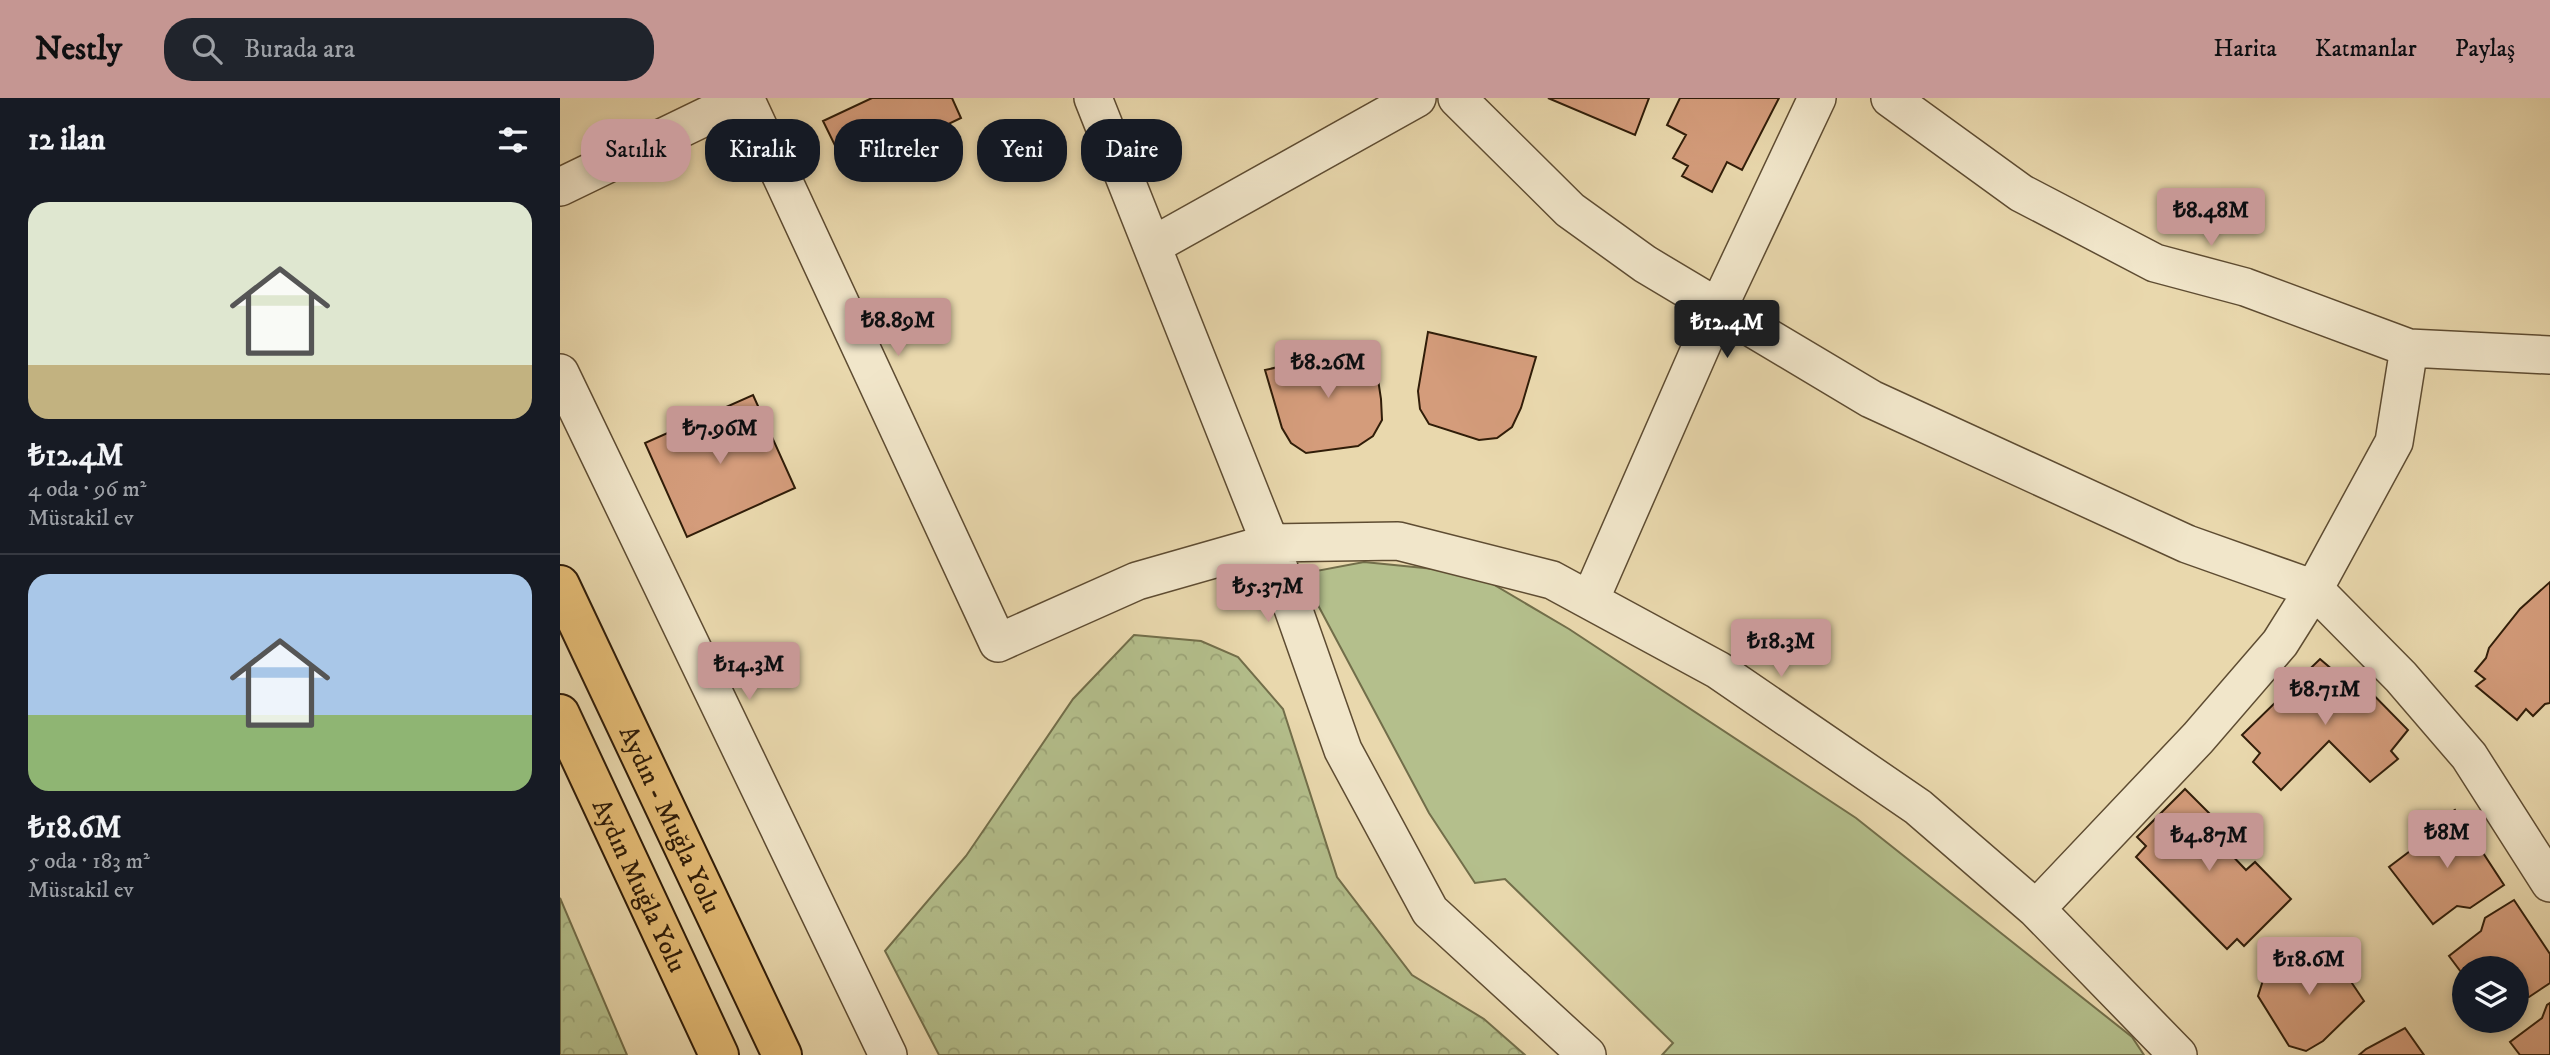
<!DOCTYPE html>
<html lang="tr">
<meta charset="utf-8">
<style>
:root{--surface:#171b24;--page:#20242c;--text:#f1f3f6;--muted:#9ea1a6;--line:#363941;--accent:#c59692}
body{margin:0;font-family:"IM FELL DW Pica",serif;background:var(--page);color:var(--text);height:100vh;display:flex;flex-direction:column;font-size:26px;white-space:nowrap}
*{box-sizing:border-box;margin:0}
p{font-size:23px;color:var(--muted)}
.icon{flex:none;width:38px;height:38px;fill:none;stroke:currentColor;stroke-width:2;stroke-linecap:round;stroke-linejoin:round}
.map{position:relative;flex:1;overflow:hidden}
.details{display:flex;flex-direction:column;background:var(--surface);width:560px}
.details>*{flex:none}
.guide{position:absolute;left:21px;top:21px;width:665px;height:63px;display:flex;gap:14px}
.tools{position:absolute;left:1892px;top:858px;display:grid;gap:14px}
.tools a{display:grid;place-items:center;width:77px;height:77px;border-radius:50%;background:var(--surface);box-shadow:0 4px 10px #0003;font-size:35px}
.price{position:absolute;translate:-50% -60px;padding:0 16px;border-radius:7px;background:var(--accent);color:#111;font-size:23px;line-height:46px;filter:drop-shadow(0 2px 4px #0008)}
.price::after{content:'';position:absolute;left:50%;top:42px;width:21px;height:16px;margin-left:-10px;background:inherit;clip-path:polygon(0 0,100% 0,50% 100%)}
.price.current{background:#222;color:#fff}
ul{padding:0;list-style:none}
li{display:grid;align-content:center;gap:14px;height:371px;padding:0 28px}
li+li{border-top:2px solid var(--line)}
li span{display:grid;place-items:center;height:217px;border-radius:21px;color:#555}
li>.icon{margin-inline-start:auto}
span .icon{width:126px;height:126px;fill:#fffc;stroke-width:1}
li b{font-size:30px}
h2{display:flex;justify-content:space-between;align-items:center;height:84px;padding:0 28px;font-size:30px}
.pill{padding:0 24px;border-radius:28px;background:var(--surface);box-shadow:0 4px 10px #0003;font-size:24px;line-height:63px}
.pill.current{background:var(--accent);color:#111}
header{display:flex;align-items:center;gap:42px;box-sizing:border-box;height:98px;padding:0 35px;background:var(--accent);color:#111}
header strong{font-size:33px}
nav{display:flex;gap:38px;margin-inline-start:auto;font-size:24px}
.search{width:490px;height:63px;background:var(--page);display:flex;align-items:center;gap:18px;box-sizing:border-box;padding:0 24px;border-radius:28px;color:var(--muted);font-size:26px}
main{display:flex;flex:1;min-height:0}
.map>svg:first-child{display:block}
.forest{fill:url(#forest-crowns);stroke:#726e4a;stroke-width:2}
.green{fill:#b4bf8c;stroke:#726e4a;stroke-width:2}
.building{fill:#d49c7b;stroke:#301d09;stroke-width:2}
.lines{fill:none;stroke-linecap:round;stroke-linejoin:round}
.street-casing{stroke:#5e4c32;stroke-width:40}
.highway-casing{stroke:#301d09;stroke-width:42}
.street{stroke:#f1e6ca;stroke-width:37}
.highway{stroke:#e4bc76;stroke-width:38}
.labels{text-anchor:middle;stroke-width:6;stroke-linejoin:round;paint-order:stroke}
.street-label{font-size:26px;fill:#301d09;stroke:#f1e6ca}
</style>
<header>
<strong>Nestly</strong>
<div class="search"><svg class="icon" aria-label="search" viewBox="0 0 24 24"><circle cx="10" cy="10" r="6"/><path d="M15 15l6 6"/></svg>Burada ara</div>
<nav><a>Harita</a><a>Katmanlar</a><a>Paylaş</a></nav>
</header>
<main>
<section class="details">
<h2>12 ilan<svg class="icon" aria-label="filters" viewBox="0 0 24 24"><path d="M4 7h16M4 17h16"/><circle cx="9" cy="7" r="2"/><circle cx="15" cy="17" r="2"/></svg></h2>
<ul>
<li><span style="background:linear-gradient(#dfe7d0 75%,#c2b280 0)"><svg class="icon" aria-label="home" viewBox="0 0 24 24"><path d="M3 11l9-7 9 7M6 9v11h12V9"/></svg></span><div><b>₺12.4M</b><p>4 oda · 96 m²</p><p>Müstakil ev</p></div></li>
<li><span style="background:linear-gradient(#a9c7e8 65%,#8fb573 0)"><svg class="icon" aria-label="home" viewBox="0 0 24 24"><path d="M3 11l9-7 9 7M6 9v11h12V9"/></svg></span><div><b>₺18.6M</b><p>5 oda · 183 m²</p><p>Müstakil ev</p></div></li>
</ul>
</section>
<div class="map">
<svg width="1990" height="957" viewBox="0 0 1990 957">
<defs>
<pattern id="forest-crowns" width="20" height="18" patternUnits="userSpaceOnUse" patternTransform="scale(1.75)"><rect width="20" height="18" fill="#b4bf8c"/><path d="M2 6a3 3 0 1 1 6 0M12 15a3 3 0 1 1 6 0" fill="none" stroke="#9ba477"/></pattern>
</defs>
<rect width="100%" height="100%" fill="#e9d8ad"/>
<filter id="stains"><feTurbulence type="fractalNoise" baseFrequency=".00286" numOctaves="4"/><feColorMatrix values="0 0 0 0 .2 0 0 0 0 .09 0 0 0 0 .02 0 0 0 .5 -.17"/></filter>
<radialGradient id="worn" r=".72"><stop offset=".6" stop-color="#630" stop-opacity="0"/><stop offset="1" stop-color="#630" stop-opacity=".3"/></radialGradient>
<path class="forest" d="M574 537 641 543 678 559 723 611 777 779 852 877 924 921 965 957H379L325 853 406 758 513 601Z
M0 800 67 957H0Z"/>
<path class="green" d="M804 464 914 475 1009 531 1296 720 1572 939 1584 957H1102L1113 945 945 781 915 785 869 715 751 494 756 473Z"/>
<path class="building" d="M312 0H392L401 20 288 74 263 23Z
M988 0H1089L1075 37Z
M1120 0H1219L1182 72 1167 64 1152 94 1122 78 1128 68 1113 60 1126 37 1107 27Z
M868 234 976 259 961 310 952 329 937 340 919 342 869 326 860 311 858 293Z
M813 248 821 301 822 322 813 338 798 348 746 355 731 345 722 330 705 272Z
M193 297 235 390 127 439 85 345Z
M1990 484V605L1985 606 1973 618 1966 611 1957 622 1916 588 1925 581 1915 573 1926 560 1929 550 1960 511Z
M1760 561 1781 579 1788 571 1848 632 1831 653 1838 661 1810 684 1769 643 1721 692 1693 664 1700 655 1682 637Z
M1625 691 1673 739 1664 749 1686 772 1695 764 1731 801 1684 848 1677 841 1667 851 1576 759 1586 748 1577 739Z
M1895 712 1944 787 1910 810 1897 808 1873 826 1829 769 1862 744 1866 731Z
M1954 802 1990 856V885L1969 899 1956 897V870H1904V878L1889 858 1921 833 1925 820Z
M1763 842 1804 903 1763 943 1746 953 1729 948 1698 898 1704 879 1724 864Z
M1990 905V957H1960L1950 944 1982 920 1987 907Z
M1845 930 1864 957H1799L1806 951Z"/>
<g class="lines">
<defs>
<path id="street" d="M185 0 438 545 577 483 710 445 838 443 992 482 1158 572 1358 709 1476 811 1618 957
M533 0 710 445 783 652 870 813 1027 957
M897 0 1010 112 1085 166 1311 301 1627 446 1754 491 1841 579 1909 658 1990 785
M1330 0 1461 95 1595 165 1685 189 1849 250 1990 257
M0 89 184 0
M592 148 857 0
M0 275 328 957
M1030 502 1158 210 1257 0
M1476 811 1638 640 1720 545 1754 491 1834 344 1849 250"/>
<g id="highway">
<path id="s1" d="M0 487 222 957"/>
<path id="s2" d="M0 616 159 957"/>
</g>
</defs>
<use href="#street" class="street-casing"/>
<use href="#highway" class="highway-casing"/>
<use href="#street" class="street"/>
<use href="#highway" class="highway"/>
</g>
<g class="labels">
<g class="street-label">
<text dy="9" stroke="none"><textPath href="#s1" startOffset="259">Aydın - Muğla Yolu</textPath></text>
<text dy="9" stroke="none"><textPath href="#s2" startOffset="189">Aydın Muğla Yolu</textPath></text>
</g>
</g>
<rect width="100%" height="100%" filter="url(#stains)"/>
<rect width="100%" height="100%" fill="url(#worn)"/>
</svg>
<div class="tools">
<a><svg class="icon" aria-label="layers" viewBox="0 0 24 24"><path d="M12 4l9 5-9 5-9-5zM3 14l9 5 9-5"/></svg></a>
</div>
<b class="price" style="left:1651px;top:150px">₺8.48M</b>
<b class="price" style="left:338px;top:260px">₺8.89M</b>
<b class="price current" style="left:1167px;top:262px">₺12.4M</b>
<b class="price" style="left:768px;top:302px">₺8.26M</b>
<b class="price" style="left:160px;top:368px">₺7.96M</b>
<b class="price" style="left:708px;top:526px">₺5.37M</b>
<b class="price" style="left:1221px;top:581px">₺18.3M</b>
<b class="price" style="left:189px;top:604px">₺14.3M</b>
<b class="price" style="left:1765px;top:629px">₺8.71M</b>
<b class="price" style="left:1887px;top:772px">₺8M</b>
<b class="price" style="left:1649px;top:775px">₺4.87M</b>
<b class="price" style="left:1749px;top:899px">₺18.6M</b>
<div class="guide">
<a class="pill current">Satılık</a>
<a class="pill">Kiralık</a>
<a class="pill">Filtreler</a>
<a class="pill">Yeni</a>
<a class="pill">Daire</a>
</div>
</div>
</main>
